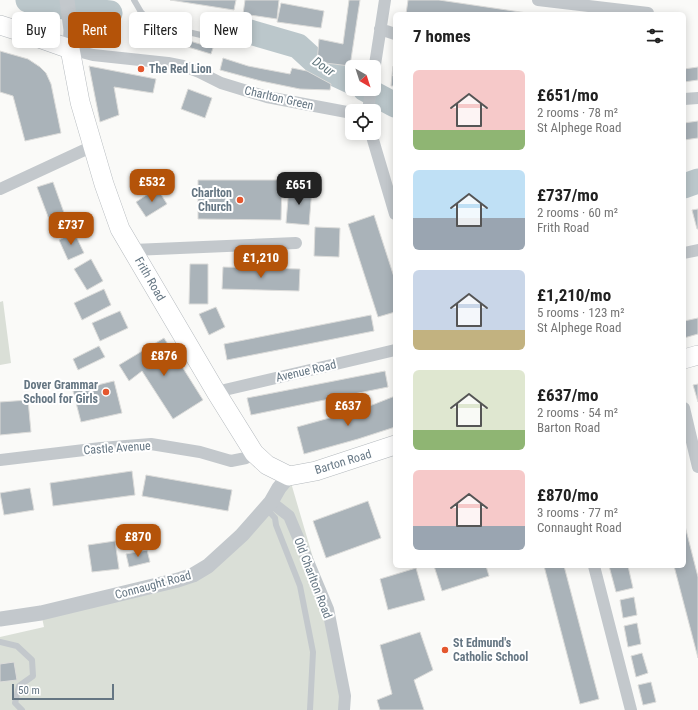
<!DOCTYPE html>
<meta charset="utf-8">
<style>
:root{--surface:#fff;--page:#f6f6f6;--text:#222;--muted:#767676;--accent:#b45309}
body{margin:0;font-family:"Roboto Condensed",sans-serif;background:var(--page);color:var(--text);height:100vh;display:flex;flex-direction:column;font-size:15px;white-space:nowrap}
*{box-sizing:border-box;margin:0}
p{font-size:13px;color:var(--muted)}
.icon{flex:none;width:22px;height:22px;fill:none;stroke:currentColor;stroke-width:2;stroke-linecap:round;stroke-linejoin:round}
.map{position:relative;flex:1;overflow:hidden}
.sheet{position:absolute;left:393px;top:12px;width:293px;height:556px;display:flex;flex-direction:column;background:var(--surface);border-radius:6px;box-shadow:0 2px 10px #0003}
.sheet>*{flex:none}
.hud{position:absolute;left:12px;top:12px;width:321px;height:36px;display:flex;gap:8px}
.needle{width:26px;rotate:141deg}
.fabs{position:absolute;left:345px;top:60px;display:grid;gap:8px}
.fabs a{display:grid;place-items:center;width:36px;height:36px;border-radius:6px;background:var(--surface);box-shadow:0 2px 10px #0003;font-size:20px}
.scale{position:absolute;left:12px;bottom:10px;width:102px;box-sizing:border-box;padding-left:4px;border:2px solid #657683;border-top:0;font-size:11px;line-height:14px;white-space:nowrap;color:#657683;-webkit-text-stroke:3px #fff;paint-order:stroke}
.price{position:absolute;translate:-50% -34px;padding:0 9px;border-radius:8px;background:var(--accent);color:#fff;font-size:13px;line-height:26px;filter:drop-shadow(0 1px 2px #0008)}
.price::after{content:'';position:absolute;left:50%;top:24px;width:12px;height:9px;margin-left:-6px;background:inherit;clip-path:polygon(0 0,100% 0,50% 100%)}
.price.active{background:#222;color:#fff}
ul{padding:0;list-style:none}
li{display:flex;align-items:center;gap:12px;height:100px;padding:0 20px}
li span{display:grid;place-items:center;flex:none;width:112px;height:80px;border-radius:6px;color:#555}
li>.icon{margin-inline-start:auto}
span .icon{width:48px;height:48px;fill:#fffc;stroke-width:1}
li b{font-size:17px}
h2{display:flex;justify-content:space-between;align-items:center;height:48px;padding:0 20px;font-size:17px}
.pill{padding:0 14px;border-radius:6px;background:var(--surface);box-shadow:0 2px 10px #0003;font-size:14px;line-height:36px}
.pill.active{background:var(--accent);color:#fff}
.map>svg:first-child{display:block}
.green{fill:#dadfd7}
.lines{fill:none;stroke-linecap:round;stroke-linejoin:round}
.river{stroke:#bbc7cb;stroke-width:25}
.building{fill:#aab3b9;stroke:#dcdcda}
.primary-casing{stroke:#b5babe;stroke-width:20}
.service{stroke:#c3c8cc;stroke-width:6}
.minor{stroke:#c3c8cc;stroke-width:12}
.tertiary{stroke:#c3c8cc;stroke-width:15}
.primary{stroke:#fff;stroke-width:19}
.poi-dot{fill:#e4572e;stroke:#fff;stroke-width:1.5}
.labels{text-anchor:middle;stroke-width:4;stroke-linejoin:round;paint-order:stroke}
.poi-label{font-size:12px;font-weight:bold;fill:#657683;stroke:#fff;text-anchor:start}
.street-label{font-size:12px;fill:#657683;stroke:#fff}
.water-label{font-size:13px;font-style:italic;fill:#60757c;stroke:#fff}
</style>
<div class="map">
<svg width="698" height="710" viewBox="0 0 698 710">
<rect width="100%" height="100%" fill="#fafaf8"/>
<path class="green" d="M3 301 11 363 0 365V302Z
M289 476 328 609 344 710H0V637L44 627 41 613 193 575Z"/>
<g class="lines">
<path class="river" d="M28 0 35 3 110 13
M229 26 298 46 322 68 352 82
M365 89 395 105
M684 186 698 181"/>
</g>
<path class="building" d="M170 0H236L234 10Z
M245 0H279L277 19 243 14Z
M349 0H360L350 66 317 62 319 39 343 44Z
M408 0H439L534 14H406Z
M281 3 324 11 321 28 277 22Z
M160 32 213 48 211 54 158 38Z
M0 51 28 59 40 67 46 73 51 84 61 133 25 141 13 96 0 92Z
M223 58 248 66 290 74 292 68 307 71 331 84 330 90 300 89 261 81 220 70Z
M89 66 156 79 153 93 114 87 119 115 100 122Z
M393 66H395V76L392 75Z
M698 67V80L684 82V69Z
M392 75 395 76V86H391Z
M188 89 212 98 205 118 181 109Z
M698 121V138L684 140V123Z
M198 180H282L281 220 198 219Z
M53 182 68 224 53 230 37 187Z
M289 187 312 189 309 225 286 223Z
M157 188 167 204 146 217 136 202Z
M698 209V229H697L692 210Z
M374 215 395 280V312L378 317 348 224Z
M315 227 340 228 339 257 314 256Z
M74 232 84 253 68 260 59 240Z
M91 259 103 281 87 290 74 269Z
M190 264H208V304H189Z
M223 267 300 269 299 291 222 289Z
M104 289 111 305 82 320 74 303Z
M216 307 225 327 209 335 199 314Z
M120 311 128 328 100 341 92 323Z
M371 315 374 331 227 360 224 344Z
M698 318V334L684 338V321Z
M164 338 203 400 173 419 142 371 129 381 119 365Z
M99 346 105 357 78 370 73 359Z
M385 371 388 387 251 415 247 398Z
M114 381 122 413 81 422 73 391Z
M698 384V402L693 385Z
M395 396V427L358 439 304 454 297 427 362 409Z
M28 400 31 432 0 435V402Z
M132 471 135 495 53 506 50 483Z
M146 475 232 490 228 511 142 496Z
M30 488 34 510 4 515 0 493Z
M368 501 381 538 326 558 313 521Z
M684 522 698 577V658L674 566H684Z
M115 541 119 569 92 572 88 545Z
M147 550 150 562 129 567 126 554Z
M434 566H486L489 576 442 591Z
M544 566H564L599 699 580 704Z
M609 566H628L633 588 616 592Z
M416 568 425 600 388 610 380 579Z
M634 597 637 615 623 618 620 600Z
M637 623 641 644 628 647 624 626Z
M420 632 433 670 414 680 424 710H380L377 700 392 694 380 645Z
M642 653 648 673 636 677 631 656Z
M14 662 17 680 0 682V664Z
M651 682 656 702 643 705 638 685Z"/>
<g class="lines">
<defs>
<path id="primary" d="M0 25 25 33 70 49 80 102 104 184 120 229 216 392 254 453 267 465 289 476 316 471 395 445
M684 359 698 355"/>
</defs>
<use href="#primary" class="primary-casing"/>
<path class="service" d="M134 0 141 12 153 24 214 38
M266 508 275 518 276 525 300 586 313 652 310 710
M0 642 17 646 32 660 33 676 19 686 15 703 22 710"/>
<path class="minor" d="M538 0 648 13
M380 29 395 34
M70 49 93 55 168 63 183 66 199 72 221 83 267 97 352 113
M374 71 385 0
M684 99 698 98
M368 111 371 89
M371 133 395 214
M0 189 93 146
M133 250 296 243
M684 253 698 250
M216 392 370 356 395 350
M684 408 698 467
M0 460 101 448 151 444 200 452 231 461 246 458 254 453
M271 502 289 516 328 609 345 696 344 710
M594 566 631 710"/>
<path class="tertiary" d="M67 0 71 30 70 49
M0 619 41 613 178 580 193 575 208 566 242 535 271 502 279 488 289 476"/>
<use href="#primary" class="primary"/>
</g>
<g class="poi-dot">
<circle cx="141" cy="69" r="4"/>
<circle cx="240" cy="200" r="4"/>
<circle cx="106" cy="392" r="4"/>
<circle cx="445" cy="650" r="4"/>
</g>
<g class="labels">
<g class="poi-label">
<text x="149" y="73">The Red Lion</text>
<text x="232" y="197" text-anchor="end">Charlton<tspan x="232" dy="14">Church</tspan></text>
<text x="98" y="389" text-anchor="end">Dover Grammar<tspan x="98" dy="14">School for Girls</tspan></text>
<text x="453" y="647">St Edmund's<tspan x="453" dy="14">Catholic School</tspan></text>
</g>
<g class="street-label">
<text transform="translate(279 98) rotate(13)" y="4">Charlton Green</text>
<text transform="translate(150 279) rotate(60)" y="4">Frith Road</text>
<text transform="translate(306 371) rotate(-13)" y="4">Avenue Road</text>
<text transform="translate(117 448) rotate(-4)" y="4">Castle Avenue</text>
<text transform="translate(343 462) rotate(-17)" y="4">Barton Road</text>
<text transform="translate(313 578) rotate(69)" y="4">Old Charlton Road</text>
<text transform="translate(153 585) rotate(-15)" y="4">Connaught Road</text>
</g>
<g class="water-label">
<text transform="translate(324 66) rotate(34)" y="5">Dour</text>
</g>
</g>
</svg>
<div class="fabs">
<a><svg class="needle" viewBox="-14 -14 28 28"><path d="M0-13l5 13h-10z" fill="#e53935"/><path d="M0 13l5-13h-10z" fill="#767676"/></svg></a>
<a><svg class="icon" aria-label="locate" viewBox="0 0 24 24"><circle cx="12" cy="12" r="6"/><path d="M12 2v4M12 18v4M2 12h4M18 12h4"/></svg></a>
</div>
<div class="scale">50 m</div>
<b class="price" style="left:152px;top:203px">£532</b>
<b class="price active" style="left:299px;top:206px">£651</b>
<b class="price" style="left:71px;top:246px">£737</b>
<b class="price" style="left:261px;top:279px">£1,210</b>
<b class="price" style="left:164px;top:377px">£876</b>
<b class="price" style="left:348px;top:427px">£637</b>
<b class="price" style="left:138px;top:558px">£870</b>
<div class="hud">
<a class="pill">Buy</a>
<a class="pill active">Rent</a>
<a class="pill">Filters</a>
<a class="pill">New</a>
</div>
<section class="sheet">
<h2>7 homes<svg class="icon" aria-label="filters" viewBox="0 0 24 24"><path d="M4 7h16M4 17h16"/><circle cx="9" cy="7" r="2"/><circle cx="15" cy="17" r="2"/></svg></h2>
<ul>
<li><span style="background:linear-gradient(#f6c9c9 75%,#8fb573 0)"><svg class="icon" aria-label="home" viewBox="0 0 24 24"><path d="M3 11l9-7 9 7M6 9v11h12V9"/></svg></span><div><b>£651/mo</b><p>2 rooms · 78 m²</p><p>St Alphege Road</p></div></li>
<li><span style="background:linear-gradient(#bfe0f5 60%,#9aa5b1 0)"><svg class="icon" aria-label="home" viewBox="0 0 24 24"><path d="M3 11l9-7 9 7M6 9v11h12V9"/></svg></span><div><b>£737/mo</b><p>2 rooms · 60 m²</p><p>Frith Road</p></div></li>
<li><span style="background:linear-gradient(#c9d6e8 75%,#c2b280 0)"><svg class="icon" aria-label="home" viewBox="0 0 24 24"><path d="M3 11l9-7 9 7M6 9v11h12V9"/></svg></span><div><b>£1,210/mo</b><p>5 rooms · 123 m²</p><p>St Alphege Road</p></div></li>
<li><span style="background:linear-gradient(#dfe7d0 75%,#8fb573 0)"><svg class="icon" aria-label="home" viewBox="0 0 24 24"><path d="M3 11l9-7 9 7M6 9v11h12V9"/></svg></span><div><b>£637/mo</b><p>2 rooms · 54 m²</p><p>Barton Road</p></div></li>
<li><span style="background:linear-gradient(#f6c9c9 70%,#9aa5b1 0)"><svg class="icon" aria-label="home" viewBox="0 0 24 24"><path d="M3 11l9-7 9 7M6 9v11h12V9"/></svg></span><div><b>£870/mo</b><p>3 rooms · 77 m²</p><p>Connaught Road</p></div></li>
</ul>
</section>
</div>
